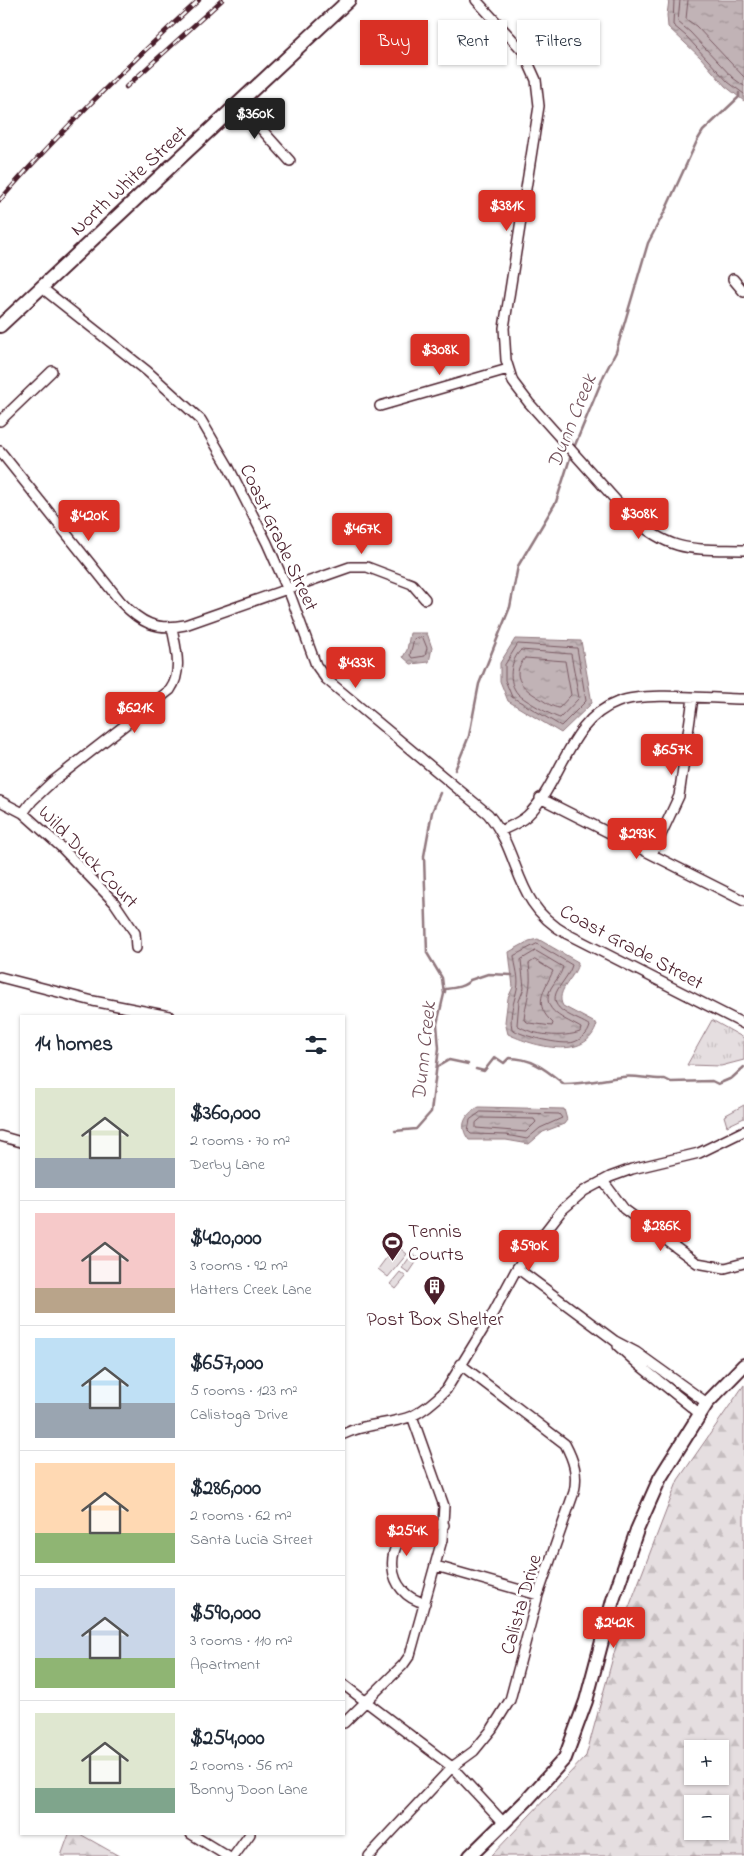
<!DOCTYPE html>
<meta charset="utf-8">
<style>
:root{--surface:#fff;--page:#f2f2f3;--text:#1f2937;--muted:#747a83;--line:#e0e1e3;--accent:#d93025}
body{margin:0;font-family:"Indie Flower",sans-serif;background:var(--page);color:var(--text);height:100vh;display:flex;flex-direction:column;font-size:19px;white-space:nowrap}
*{box-sizing:border-box;margin:0}
p{font-size:16px;color:var(--muted)}
.icon{flex:none;width:28px;height:28px;fill:none;stroke:currentColor;stroke-width:2;stroke-linecap:round;stroke-linejoin:round}
.map{position:relative;flex:1;overflow:hidden}
.drawer{position:absolute;left:20px;top:1015px;width:325px;height:820px;display:flex;flex-direction:column;background:var(--surface);border-radius:0px;box-shadow:0 1px 4px #0004}
.drawer>*{flex:none}
.guide{position:absolute;left:360px;top:20px;width:309px;height:45px;display:flex;gap:10px}
.buttons{position:absolute;left:684px;top:1740px;display:grid;gap:10px}
.buttons a{display:grid;place-items:center;width:45px;height:45px;border-radius:0px;background:var(--surface);box-shadow:0 1px 4px #0004;font-size:25px}
.price{position:absolute;translate:-50% -42px;padding:0 11px;border-radius:5px;background:var(--accent);color:#fff;font-size:16px;line-height:32px;filter:drop-shadow(0 1px 2px #0008)}
.price::after{content:'';position:absolute;left:50%;top:30px;width:15px;height:11px;margin-left:-8px;background:inherit;clip-path:polygon(0 0,100% 0,50% 100%)}
.price.selected{background:#222;color:#fff}
ul{padding:0;list-style:none}
li{display:flex;align-items:center;gap:15px;height:125px;padding:0 15px}
li+li{border-top:1px solid var(--line)}
li span{display:grid;place-items:center;flex:none;width:140px;height:100px;border-radius:0px;color:#555}
li>.icon{margin-inline-start:auto}
span .icon{width:60px;height:60px;fill:#fffc;stroke-width:1}
li b{font-size:21px}
h2{display:flex;justify-content:space-between;align-items:center;height:60px;padding:0 15px;font-size:21px}
.tag{padding:0 18px;border-radius:0px;background:var(--surface);box-shadow:0 1px 4px #0004;font-size:18px;line-height:45px}
.tag.selected{background:var(--accent);color:#fff}
.map>svg:first-child{display:block}
.grass{fill:url(#grass-tufts);stroke:#987e86}
.forest{fill:url(#forest-firs);stroke:#987e86;fill-rule:evenodd}
.garden{fill:#e5dee0;stroke:#987e86}
.water{fill:url(#water-ripples);stroke:#91787e}
.lines{fill:none;stroke-linecap:round;stroke-linejoin:round}
.shore{stroke:#7a5a63;stroke-width:1}
.stream{stroke:#91787e;stroke-width:2.5}
.street-casing{stroke:#4a1f2b;stroke-width:12}
.secondary-casing{stroke:#4a1f2b;stroke-width:16}
.street{stroke:#fff;stroke-width:9}
.secondary{stroke:#fff;stroke-width:12}
.rail-casing{stroke:#4a1f2b;stroke-width:4.5}
.rail{stroke:#fff;stroke-width:2.5;stroke-dasharray:8;stroke-linecap:butt}
.labels{text-anchor:middle;stroke-width:5;stroke-linejoin:round;paint-order:stroke}
.street-label{font-size:20px;fill:#4a1f2b;stroke:#fff}
.poi-label{font-size:20px;fill:#4a1f2b;stroke:#fff;text-anchor:start}
.water-label{font-size:21px;font-style:italic;fill:#74535c;stroke:#fff}
</style>
<div class="map">
<svg width="744" height="1856" viewBox="0 0 744 1856">
<defs>
<pattern id="grass-tufts" width="24" height="20" patternUnits="userSpaceOnUse" patternTransform="scale(1.25)"><rect width="24" height="20" fill="#e5dee0"/><path d="M3 7l-1-3M5 7V3M7 7l1-3M15 17l-1-3M17 17v-4M19 17l1-3" fill="none" stroke="#c6bec0"/></pattern>
<pattern id="forest-firs" width="22" height="20" patternUnits="userSpaceOnUse" patternTransform="scale(1.25)"><rect width="22" height="20" fill="#e5dee0"/><path d="M5 1l3.5 6h-7zM16 11l3.5 6h-7z" fill="#c6bec0"/></pattern>
<pattern id="water-ripples" width="26" height="14" patternUnits="userSpaceOnUse" patternTransform="scale(1.25)"><rect width="26" height="14" fill="#c1b3b6"/><path d="M2 4q2-2 4 0t4 0M15 11q2-2 4 0t4 0" fill="none" stroke="#9f9194"/></pattern>
</defs>
<rect width="100%" height="100%" fill="#fff"/>
<filter id="ink" filterUnits="userSpaceOnUse"><feTurbulence type="fractalNoise" baseFrequency=".02" numOctaves="2"/><feDisplacementMap in="SourceGraphic" scale="10" xChannelSelector="R" yChannelSelector="G"/><feConvolveMatrix kernelMatrix="1 2 1 2 8 2 1 2 1" color-interpolation-filters="sRGB"/></filter>
<g filter="url(#ink)">
<path class="grass" d="M712 1020 744 1038V1060L721 1066 687 1065Z"/>
<path class="forest" d="M744 1385V1856H491L586 1756 621 1628 678 1480ZM692 1749H720V1776H692ZM692 1804H720V1831H692Z
M69 1834H80L119 1856H61Z"/>
<path class="garden" d="M744 1105V1118L727 1126 724 1116Z
M396 1245 407 1254 388 1277 378 1269Z
M412 1254 419 1258 409 1273 402 1268Z
M400 1272 406 1277 396 1289 390 1284Z"/>
<path class="water" d="M669 0H744V101L725 86 701 58 668 27 667 15Z
M410 633H427L432 648 429 662 411 664 403 657 407 650Z
M515 639 581 641 592 703 561 733 508 701 500 681V663Z
M538 939 578 962C577 977 554 990 563 1006L597 1024C587 1062 533 1046 508 1034L505 1022 508 998 513 987 509 952 529 941Z
M479 1107 564 1109 567 1120 564 1124 543 1132 529 1144 506 1140H469C458 1126 465 1114 479 1107Z"/>
<g class="lines">
<path class="shore" d="M674 0 673 25 686 36 728 82 744 94
M680 0 678 22 690 32 733 78 744 86
M688 0 686 19 696 26 744 77
M423 638 427 648 425 656 412 658 410 655 414 639Z
M518 644 577 648 586 701 561 726 512 697 505 680V665Z
M521 650 571 654 579 698 560 718C552 716 524 700 518 694 507 682 510 660 521 650Z
M525 658 565 661 571 695 559 708C553 707 546 703 541 699 525 690 508 677 525 658Z
M537 944 572 965C570 973 563 981 558 989 545 1011 578 1017 590 1026 588 1034 582 1039 574 1042 563 1046 521 1036 512 1029 509 1014 514 1003 517 989 520 979 515 966 514 956Z
M536 951 563 967C561 975 555 981 551 988 539 1011 566 1019 581 1028L580 1032C563 1038 533 1036 517 1025L519 1001 524 988 521 960Z
M535 960 553 971C544 991 532 1004 553 1023L552 1026 529 1023 524 1020C526 997 533 989 529 964Z
M481 1112 559 1114 562 1118 540 1128 527 1139 506 1135 471 1134 468 1131 470 1120Z
M482 1118 534 1119 536 1122 526 1132 476 1128V1123Z"/>
<path class="stream" d="M573 450 604 375 616 352 648 243 665 211 697 141 703 131 739 97V93
M455 770 469 736 479 684 510 607 518 566 556 502 571 455
M445 992V989C454 988 465 987 470 980L488 974 512 975
M437 1067 449 1060 468 1064
M476 1069 484 1071 495 1057 504 1063 509 1058C533 1058 546 1070 564 1084 585 1084 603 1079 622 1077 636 1075 651 1080 665 1079L671 1082 712 1081 718 1084 732 1078 744 1067
M395 1131 416 1129 431 1112 439 1048 437 1024 444 994 442 978 427 953 424 856 432 812 440 793"/>
<defs>
<path id="street" d="M476 0 523 51 536 80 539 106 504 328 506 360 513 382 529 403 630 516C671 553 692 549 744 550
M238 103 290 161
M733 279 744 292
M42 288 147 371 201 420 228 466 267 543 291 597 316 665 326 679 488 814C523 856 512 903 567 934L744 1024
M380 406 508 369
M0 421 52 371
M0 451 121 602C141 623 156 631 185 625L350 567H367L412 584 425 599
M540 798 744 901
M0 801 23 813 61 847 114 902 135 933 136 948
M23 813 32 801 52 782 170 690C183 672 176 648 172 628
M500 831C509 827 519 823 527 816 562 783 568 720 618 702 647 691 711 699 744 699
M652 854 679 796 693 698
M0 977 93 1001 169 1016
M0 1136 21 1142
M603 1181 624 1209 697 1263 725 1268 744 1263
M517 1268 615 1341 636 1352 707 1403
M618 1346 638 1364 700 1414
M344 1434C365 1423 390 1425 412 1416 425 1410 436 1400 446 1390L493 1313 517 1268 562 1210 584 1191 610 1177 632 1169 699 1153 744 1131
M436 1566 538 1595
M425 1603C385 1595 382 1541 416 1527 425 1523 434 1525 444 1525
M344 1685 452 1767 503 1822
M344 1723 403 1665 410 1655 442 1540 444 1506 412 1416
M191 1834 227 1856
M234 1856 250 1834
M369 1856 452 1767 474 1751 492 1729 510 1700 538 1595 574 1492C578 1474 574 1461 565 1444L460 1364"/>
<path id="secondary" d="M0 326 349 0
M470 1856 527 1800 565 1758 586 1701 613 1600 637 1530 660 1478 707 1403 744 1365"/>
</defs>
<use href="#street" class="street-casing"/>
<use href="#secondary" class="secondary-casing"/>
<use href="#street" class="street"/>
<use href="#secondary" class="secondary"/>
<defs>
<path id="rail" d="M126 87 222 0
M0 200C62 129 129 64 199 0"/>
</defs>
<use href="#rail" class="rail-casing"/>
<use href="#rail" class="rail"/>
</g>
</g>
<defs>
<symbol id="stadium-pin" viewBox="-11 -11 22 30"><path d="M0 17L-7.5 6A9.5 9.5 0 1 1 7.5 6Z" fill="#4a1f2b" stroke="#fff"/><path d="M0-5a6.5 5 0 1 0 0 10a6.5 5 0 1 0 0-10ZM-3.5-1.8h7v3.6h-7Z" fill="#fff"/></symbol>
<symbol id="building-pin" viewBox="-11 -11 22 30"><path d="M0 17L-7.5 6A9.5 9.5 0 1 1 7.5 6Z" fill="#4a1f2b" stroke="#fff"/><path d="M-4-6H4V6H1V3H-1V6H-4ZM-2.5-4.3h1.7v1.8h-1.7ZM.8-4.3h1.7v1.8H.8ZM-2.5-1h1.7V.8h-1.7ZM.8-1h1.7V.8H.8Z" fill="#fff"/></symbol>
</defs>
<g fill-rule="evenodd">
<use href="#stadium-pin" x="380" y="1230" width="25" height="34"/>
<use href="#building-pin" x="422" y="1274" width="25" height="34"/>
</g>
<g class="labels">
<g class="street-label">
<text transform="translate(128 180) rotate(-43)" y="7">North White Street</text>
<text transform="translate(280 537) rotate(65)" y="7">Coast Grade Street</text>
<text transform="translate(89 856) rotate(46)" y="7">Wild Duck Court</text>
<text transform="translate(632 946) rotate(28)" y="7">Coast Grade Street</text>
<text transform="translate(520 1604) rotate(-74)" y="7">Calista Drive</text>
</g>
<g class="poi-label">
<text x="408" y="1237">Tennis<tspan x="408" dy="23">Courts</tspan></text>
<text x="435" y="1325" text-anchor="middle">Post Box Shelter</text>
</g>
<g class="water-label">
<text transform="translate(571 421) rotate(-68)" y="7">Dunn Creek</text>
<text transform="translate(423 1051) rotate(-84)" y="7">Dunn Creek</text>
</g>
</g>
</svg>
<div class="buttons">
<a>+</a>
<a>−</a>
</div>
<b class="price selected" style="left:255px;top:140px">$360K</b>
<b class="price" style="left:507px;top:232px">$381K</b>
<b class="price" style="left:440px;top:376px">$308K</b>
<b class="price" style="left:639px;top:540px">$308K</b>
<b class="price" style="left:89px;top:542px">$420K</b>
<b class="price" style="left:362px;top:555px">$467K</b>
<b class="price" style="left:356px;top:689px">$433K</b>
<b class="price" style="left:135px;top:734px">$621K</b>
<b class="price" style="left:672px;top:776px">$657K</b>
<b class="price" style="left:637px;top:860px">$293K</b>
<b class="price" style="left:661px;top:1252px">$286K</b>
<b class="price" style="left:529px;top:1272px">$590K</b>
<b class="price" style="left:407px;top:1557px">$254K</b>
<b class="price" style="left:614px;top:1649px">$242K</b>
<div class="guide">
<a class="tag selected">Buy</a>
<a class="tag">Rent</a>
<a class="tag">Filters</a>
</div>
<section class="drawer">
<h2>14 homes<svg class="icon" aria-label="filters" viewBox="0 0 24 24"><path d="M4 7h16M4 17h16"/><circle cx="9" cy="7" r="2"/><circle cx="15" cy="17" r="2"/></svg></h2>
<ul>
<li><span style="background:linear-gradient(#dfe7d0 70%,#9aa5b1 0)"><svg class="icon" aria-label="home" viewBox="0 0 24 24"><path d="M3 11l9-7 9 7M6 9v11h12V9"/></svg></span><div><b>$360,000</b><p>2 rooms · 70 m²</p><p>Derby Lane</p></div></li>
<li><span style="background:linear-gradient(#f6c9c9 75%,#b9a48a 0)"><svg class="icon" aria-label="home" viewBox="0 0 24 24"><path d="M3 11l9-7 9 7M6 9v11h12V9"/></svg></span><div><b>$420,000</b><p>3 rooms · 92 m²</p><p>Hatters Creek Lane</p></div></li>
<li><span style="background:linear-gradient(#bfe0f5 65%,#9aa5b1 0)"><svg class="icon" aria-label="home" viewBox="0 0 24 24"><path d="M3 11l9-7 9 7M6 9v11h12V9"/></svg></span><div><b>$657,000</b><p>5 rooms · 123 m²</p><p>Calistoga Drive</p></div></li>
<li><span style="background:linear-gradient(#ffd9b3 70%,#8fb573 0)"><svg class="icon" aria-label="home" viewBox="0 0 24 24"><path d="M3 11l9-7 9 7M6 9v11h12V9"/></svg></span><div><b>$286,000</b><p>2 rooms · 62 m²</p><p>Santa Lucia Street</p></div></li>
<li><span style="background:linear-gradient(#c9d6e8 70%,#8fb573 0)"><svg class="icon" aria-label="home" viewBox="0 0 24 24"><path d="M3 11l9-7 9 7M6 9v11h12V9"/></svg></span><div><b>$590,000</b><p>3 rooms · 110 m²</p><p>Apartment</p></div></li>
<li><span style="background:linear-gradient(#dfe7d0 75%,#7fa58c 0)"><svg class="icon" aria-label="home" viewBox="0 0 24 24"><path d="M3 11l9-7 9 7M6 9v11h12V9"/></svg></span><div><b>$254,000</b><p>2 rooms · 56 m²</p><p>Bonny Doon Lane</p></div></li>
</ul>
</section>
</div>
